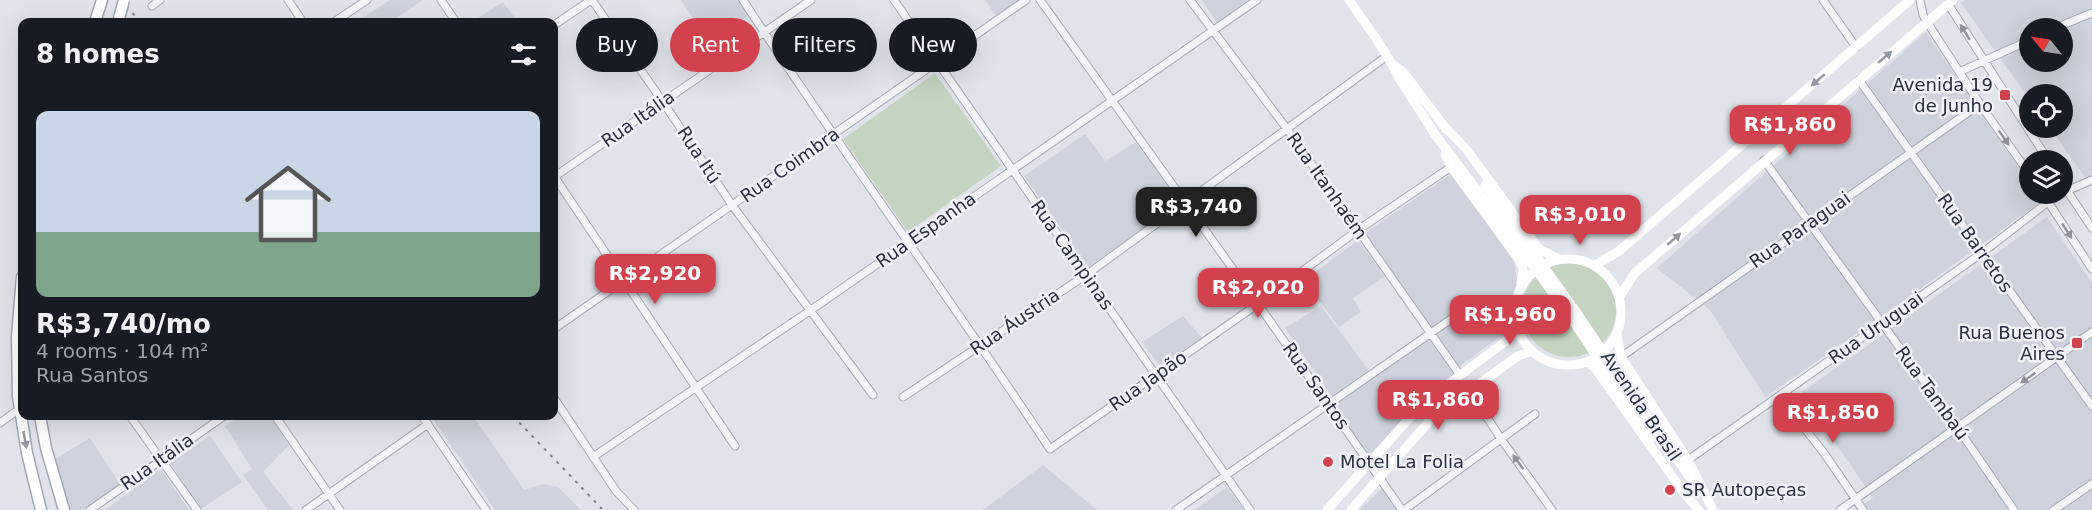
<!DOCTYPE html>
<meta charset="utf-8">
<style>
:root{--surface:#171b24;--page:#242831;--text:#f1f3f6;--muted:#9ea1a6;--line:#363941;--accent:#d2424e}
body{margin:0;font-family:"DejaVu Sans",sans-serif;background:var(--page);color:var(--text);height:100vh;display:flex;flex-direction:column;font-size:22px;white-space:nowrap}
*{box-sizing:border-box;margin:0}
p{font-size:20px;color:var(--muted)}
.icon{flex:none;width:33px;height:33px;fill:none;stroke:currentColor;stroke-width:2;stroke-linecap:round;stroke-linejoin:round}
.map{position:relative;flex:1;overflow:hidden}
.sheet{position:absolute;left:18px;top:18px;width:540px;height:402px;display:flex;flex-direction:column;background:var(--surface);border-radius:12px;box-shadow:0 6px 24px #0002}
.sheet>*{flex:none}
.guide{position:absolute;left:576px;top:18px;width:570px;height:54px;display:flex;gap:12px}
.needle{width:39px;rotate:300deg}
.tools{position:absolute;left:2019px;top:18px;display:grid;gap:12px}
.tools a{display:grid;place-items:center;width:54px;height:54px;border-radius:50%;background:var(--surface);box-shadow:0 6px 24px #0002;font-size:30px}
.price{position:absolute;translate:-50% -51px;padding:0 14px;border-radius:12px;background:var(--accent);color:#fff;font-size:20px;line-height:39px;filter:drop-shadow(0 2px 3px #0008)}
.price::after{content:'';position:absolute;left:50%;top:36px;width:18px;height:14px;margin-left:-9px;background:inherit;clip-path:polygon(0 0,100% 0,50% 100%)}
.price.selected{background:#222;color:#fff}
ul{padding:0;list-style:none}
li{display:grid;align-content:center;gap:12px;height:318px;padding:0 18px}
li+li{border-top:2px solid var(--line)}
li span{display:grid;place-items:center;height:186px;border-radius:12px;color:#555}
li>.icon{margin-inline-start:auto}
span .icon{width:108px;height:108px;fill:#fffc;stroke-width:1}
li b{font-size:26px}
h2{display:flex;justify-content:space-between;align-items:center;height:72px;padding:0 18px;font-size:26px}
.pill{padding:0 21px;border-radius:27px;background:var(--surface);box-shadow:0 6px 24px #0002;font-size:21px;line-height:54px}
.pill.selected{background:var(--accent);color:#fff}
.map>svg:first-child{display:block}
.built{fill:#ced2dc;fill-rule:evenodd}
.green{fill:#c5d4c1}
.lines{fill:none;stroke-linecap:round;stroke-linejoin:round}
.minor-casing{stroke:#a5aab4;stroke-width:9}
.primary-casing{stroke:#9fa7b6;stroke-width:13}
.minor{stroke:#f3f4f8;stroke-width:7}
.secondary{stroke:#fff;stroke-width:9}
.primary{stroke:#fff;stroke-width:10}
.rail{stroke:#798194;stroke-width:2;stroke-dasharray:3 6;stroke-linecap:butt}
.primary-bridge-casing{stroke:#9fa7b6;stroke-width:13;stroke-linecap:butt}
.secondary-bridge{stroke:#fff;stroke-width:9}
.primary-bridge{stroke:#fff;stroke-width:10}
.oneway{fill:#8e929d}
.oneway2{fill:#9498a0}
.poi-dot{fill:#d2424e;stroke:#f0f2f7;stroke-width:2}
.labels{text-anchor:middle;stroke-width:5;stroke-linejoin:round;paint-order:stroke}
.poi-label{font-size:18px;fill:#283042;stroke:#f0f2f7;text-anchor:end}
.street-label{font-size:18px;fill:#283042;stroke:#f0f2f7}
</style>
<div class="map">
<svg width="2092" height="510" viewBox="0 0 2092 510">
<rect width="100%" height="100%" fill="#e0e3ea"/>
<path class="built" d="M390 0H423L396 18 399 22H356Z
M681 0H740L750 14 710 44Z
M985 0H1020L997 17Z
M1202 0H1249L1217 23Z
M1965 0H2092V187L2050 128H2062V94H2030L2029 99 1961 3ZM2030 28H2062V62H2030Z
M503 2 518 22H472Z
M1926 32 2029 183 2030 194H2037L2042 201 1885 314 1765 397 1710 310 1657 268Z
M1085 134 1105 161 1138 141 1182 202 1088 267 1024 176Z
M1452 173 1514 262 1517 281 1508 331 1458 367 1366 233Z
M2047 217 2092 283V510H1855L1873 498 1801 393Z
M1358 240 1385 276 1353 298 1361 312 1339 327 1304 281Z
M1321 306 1370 372 1332 397 1285 328Z
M1183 316 1202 338 1160 366 1142 342Z
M1429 338 1455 374 1417 403 1370 458 1334 406Z
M240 416H270L289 445 263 472 293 510H268L243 475 252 469 225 426Z
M431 416H473L524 490 543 484 558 487 581 510H495Z
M210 436 242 482 201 509 170 463Z
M90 438 120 484 85 510H71L55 459Z
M1043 465 1097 510H983Z
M161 469 189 510H105Z
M1227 487 1244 510H1195Z
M1383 487 1399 510H1360Z"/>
<path class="green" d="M935 73 1001 166 908 232 843 139Z
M1522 310a47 47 0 1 1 94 0a47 47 0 1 1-94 0Z"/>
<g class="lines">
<defs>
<path id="minor" d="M288 0 303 22
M441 0 456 22
M592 0 663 102 732 205 873 395
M743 0C842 152 950 298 1050 449L1258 304 1358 230 1451 167
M894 0 1250 510
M1040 0 1258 304 1402 510
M1190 0 1287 129 1460 375
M1823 0 1856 47
M1920 0 1923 15 1927 22 1980 104 2030 175
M1948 4 2048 160
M152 6 160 0
M334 22 367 0
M554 25 591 0
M2055 28 2092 13
M1959 72 2030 40
M1859 80 2092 406
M1764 160 1957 427 2014 510
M554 176 735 446
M554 177 811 0
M2062 183 2092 228
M2064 192 2092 180
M2043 194 2092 269
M554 329 1026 0
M1621 357 1980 104
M1470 391 1501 439 1552 510
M1779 396 1824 453 1863 510
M903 397 1086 275 1387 56
M554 398 616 491 634 510
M130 416 197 510
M275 416 340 510
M422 416 486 510
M0 423 19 409
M593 457 811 310 1257 0
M1688 460 1982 253 2048 202 2062 194
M90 510 224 416
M306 510 428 424
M1176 510 1477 301
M1404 510 1535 414
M1840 510 2092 332
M2054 510 2092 484"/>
<path id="primary" d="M95 22 102 0
M22 277 17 337 18 396 27 453 41 510
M40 416 46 448 64 510"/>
</defs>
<use href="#minor" class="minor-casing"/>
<use href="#primary" class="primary-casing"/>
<use href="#minor" class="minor"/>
<path class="secondary" d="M1349 0 1377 40 1392 64 1399 78 1434 133 1477 190
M1394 65 1404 73 1446 129
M1444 126 1467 150 1539 249 1559 259
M1445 154 1451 167 1518 258 1523 269 1521 283
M1515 312a53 53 0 1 1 106 0a53 53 0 1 1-106 0Z
M1595 265 1619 251 1910 0
M1620 296 1635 273 1953 0
M1617 335 1621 357 1688 460 1713 510
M1587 362 1595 368 1684 493 1699 510
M1659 434 1696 486
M1327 510 1423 403 1506 341 1516 325
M1351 510 1432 418 1518 356 1532 351"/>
<use href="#primary" class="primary"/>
<path class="rail" d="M120 0 141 22
M513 416 603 510"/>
<defs>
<path id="primary-bridge" d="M118 22 124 0"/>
</defs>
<use href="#primary-bridge" class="primary-bridge-casing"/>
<path class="secondary-bridge" d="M1485 185 1575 310 1659 434
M1477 190 1569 315 1651 438"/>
<use href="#primary-bridge" class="primary-bridge"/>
</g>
<defs><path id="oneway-solid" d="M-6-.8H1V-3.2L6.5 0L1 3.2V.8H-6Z" transform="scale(1.5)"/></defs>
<g class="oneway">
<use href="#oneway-solid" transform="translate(1965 32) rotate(-122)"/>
<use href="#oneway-solid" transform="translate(2004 138) rotate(55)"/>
<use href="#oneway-solid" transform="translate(2067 231) rotate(57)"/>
<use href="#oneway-solid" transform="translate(2028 378) rotate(145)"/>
<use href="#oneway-solid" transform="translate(1518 462) rotate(-126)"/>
</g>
<g class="oneway2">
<use href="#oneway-solid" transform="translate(1885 57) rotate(-40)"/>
<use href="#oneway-solid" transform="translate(1818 80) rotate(139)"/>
<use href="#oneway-solid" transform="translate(1674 239) rotate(-41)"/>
<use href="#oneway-solid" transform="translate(25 440) rotate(80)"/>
</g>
<g class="poi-dot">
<rect x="1999" y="89" width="12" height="12" rx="3"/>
<rect x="2071" y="337" width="12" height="12" rx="3"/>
<circle cx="1328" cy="462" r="6"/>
<circle cx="1670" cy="490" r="6"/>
</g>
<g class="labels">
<g class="poi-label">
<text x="1993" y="91">Avenida 19<tspan x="1993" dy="21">de Junho</tspan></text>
<text x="2065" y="339">Rua Buenos<tspan x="2065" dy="21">Aires</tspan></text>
<text x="1340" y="468" text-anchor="start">Motel La Folia</text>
<text x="1682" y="496" text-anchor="start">SR Autopeças</text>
</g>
<g class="street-label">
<text transform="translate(638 119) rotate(-35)" y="6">Rua Itália</text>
<text transform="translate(699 155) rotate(57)" y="6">Rua Itú</text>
<text transform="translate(790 165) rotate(-35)" y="6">Rua Coimbra</text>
<text transform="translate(1327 186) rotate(55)" y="6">Rua Itanhaém</text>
<text transform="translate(926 230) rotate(-35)" y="6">Rua Espanha</text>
<text transform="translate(1800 230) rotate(-35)" y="6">Rua Paraguai</text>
<text transform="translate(1975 243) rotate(55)" y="6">Rua Barretos</text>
<text transform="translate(1072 255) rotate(55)" y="6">Rua Campinas</text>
<text transform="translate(1015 322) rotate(-34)" y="6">Rua Áustria</text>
<text transform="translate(1876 328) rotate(-35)" y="6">Rua Uruguai</text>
<text transform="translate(1148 381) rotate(-35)" y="6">Rua Japão</text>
<text transform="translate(1316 386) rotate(55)" y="6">Rua Santos</text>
<text transform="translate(1932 393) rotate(54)" y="6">Rua Tambaú</text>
<text transform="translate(1641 406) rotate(56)" y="6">Avenida Brasil</text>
<text transform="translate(157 462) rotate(-35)" y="6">Rua Itália</text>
</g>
</g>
</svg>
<div class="tools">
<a><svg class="needle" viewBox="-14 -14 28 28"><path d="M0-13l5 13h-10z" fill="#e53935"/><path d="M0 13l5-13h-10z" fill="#9ea1a6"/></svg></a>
<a><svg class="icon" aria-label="locate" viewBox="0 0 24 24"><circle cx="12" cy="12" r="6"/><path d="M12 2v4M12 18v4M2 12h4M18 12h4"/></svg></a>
<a><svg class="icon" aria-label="layers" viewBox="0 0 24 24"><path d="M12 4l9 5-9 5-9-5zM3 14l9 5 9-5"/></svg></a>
</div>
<b class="price" style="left:1790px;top:156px">R$1,860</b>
<b class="price selected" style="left:1196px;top:238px">R$3,740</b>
<b class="price" style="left:1580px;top:246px">R$3,010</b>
<b class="price" style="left:655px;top:305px">R$2,920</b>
<b class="price" style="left:1258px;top:319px">R$2,020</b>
<b class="price" style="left:1510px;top:346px">R$1,960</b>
<b class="price" style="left:1438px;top:431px">R$1,860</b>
<b class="price" style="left:1833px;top:444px">R$1,850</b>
<div class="guide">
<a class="pill">Buy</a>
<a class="pill selected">Rent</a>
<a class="pill">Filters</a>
<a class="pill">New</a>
</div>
<section class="sheet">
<h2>8 homes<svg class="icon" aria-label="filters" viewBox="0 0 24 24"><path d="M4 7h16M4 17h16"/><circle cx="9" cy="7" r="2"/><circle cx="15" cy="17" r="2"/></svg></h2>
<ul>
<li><span style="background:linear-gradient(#c9d6e8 65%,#7fa58c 0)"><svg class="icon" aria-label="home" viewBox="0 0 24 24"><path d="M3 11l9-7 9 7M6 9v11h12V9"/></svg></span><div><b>R$3,740/mo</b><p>4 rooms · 104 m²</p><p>Rua Santos</p></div></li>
</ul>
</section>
</div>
